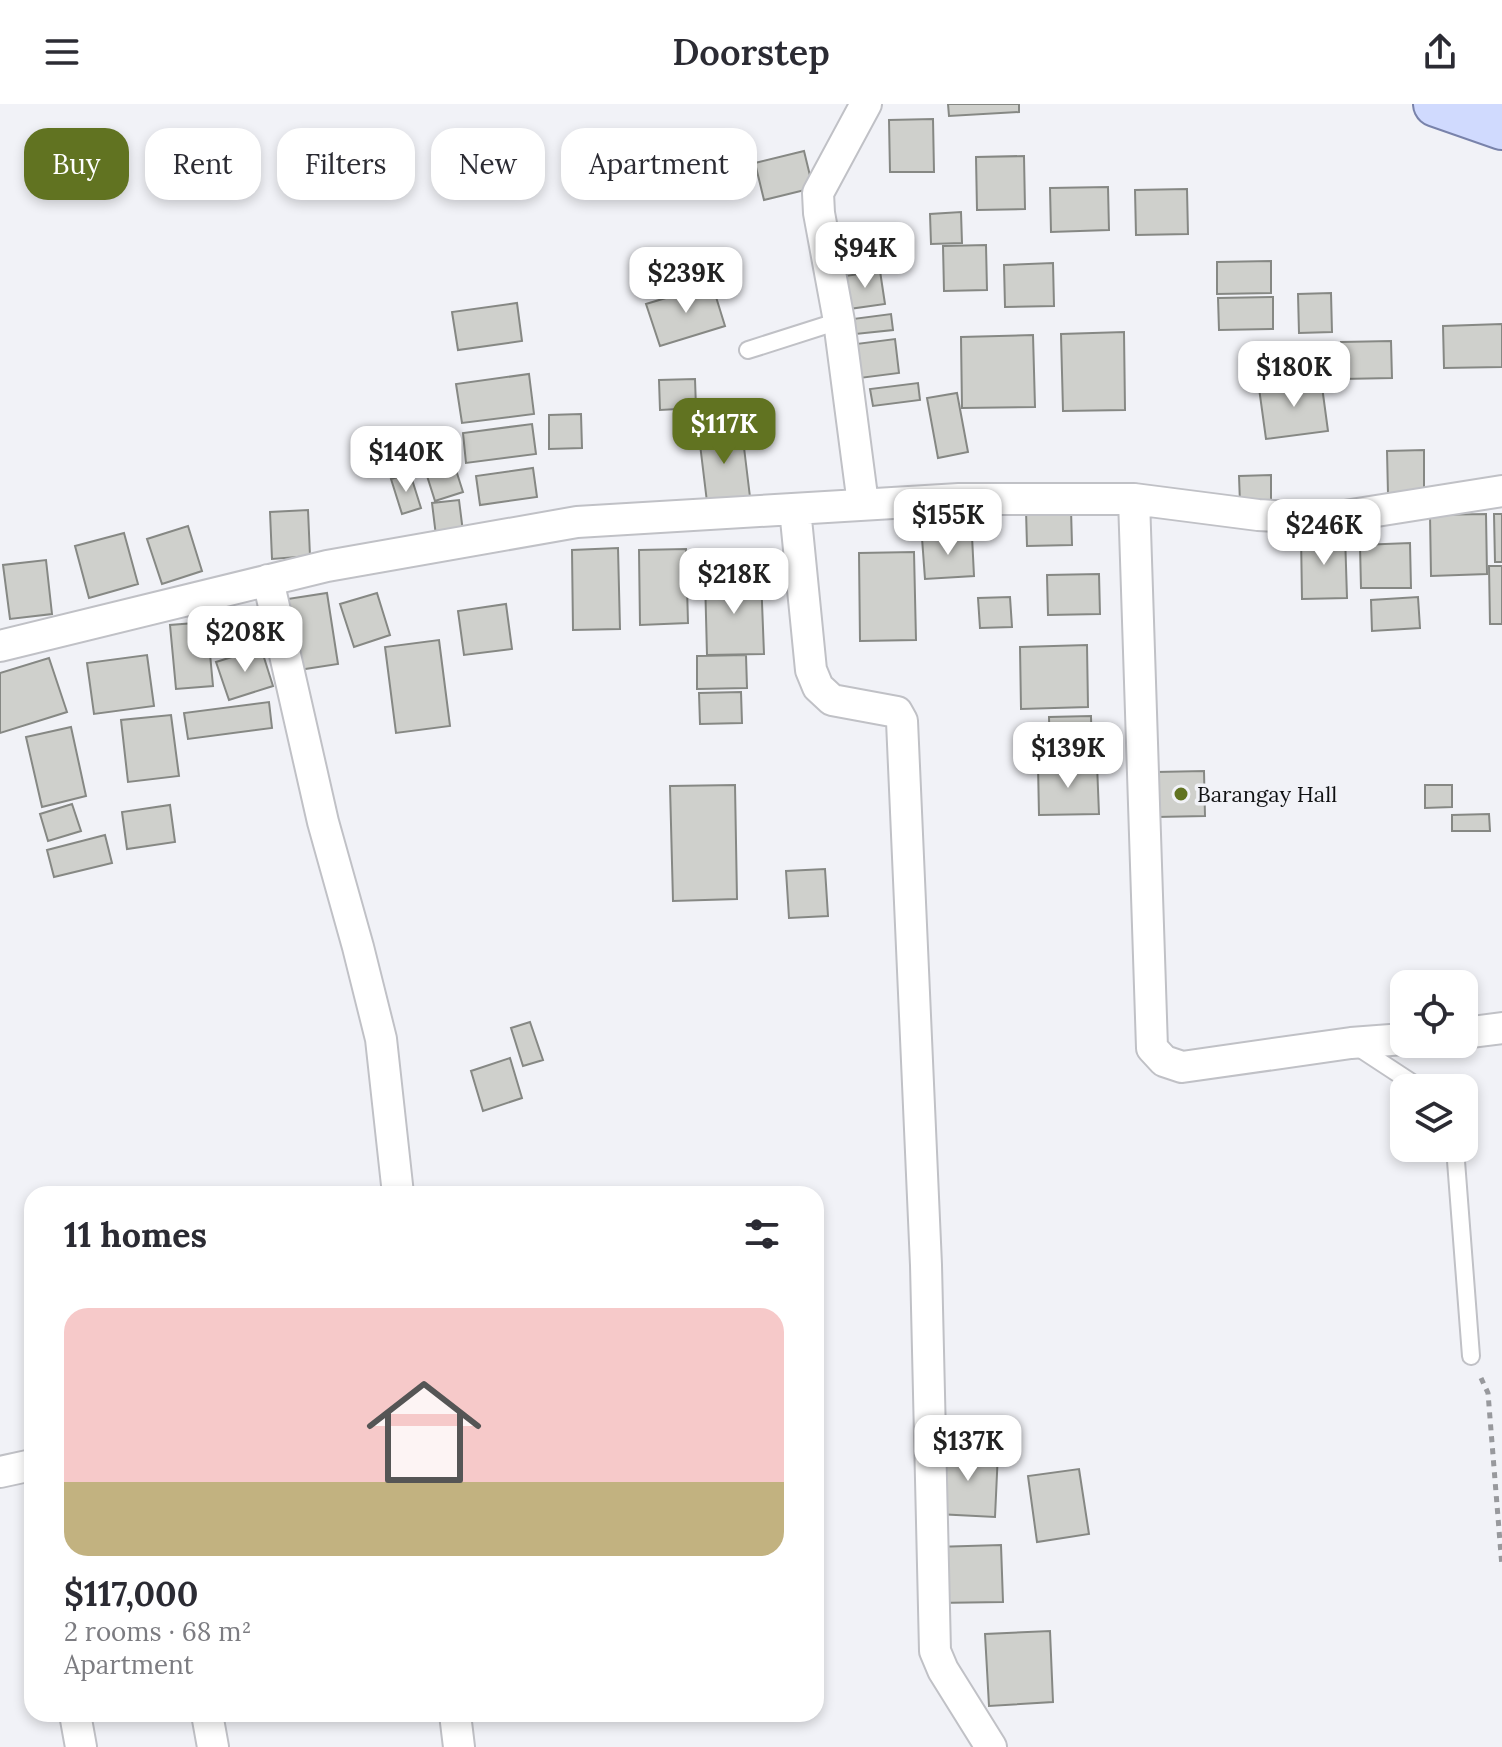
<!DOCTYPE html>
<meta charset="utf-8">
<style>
:root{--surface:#fff;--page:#f2f2f3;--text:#2b2b33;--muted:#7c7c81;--accent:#617321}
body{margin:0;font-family:Lora,serif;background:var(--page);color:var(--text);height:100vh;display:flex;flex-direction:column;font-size:30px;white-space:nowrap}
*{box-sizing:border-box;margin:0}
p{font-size:26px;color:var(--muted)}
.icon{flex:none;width:44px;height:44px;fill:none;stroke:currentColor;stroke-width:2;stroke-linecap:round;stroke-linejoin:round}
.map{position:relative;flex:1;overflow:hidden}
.drawer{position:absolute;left:24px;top:1082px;width:800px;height:536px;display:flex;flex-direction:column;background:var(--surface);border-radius:24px;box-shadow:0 4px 12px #0003}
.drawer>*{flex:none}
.top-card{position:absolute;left:24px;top:24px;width:800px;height:72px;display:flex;gap:16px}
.fabs{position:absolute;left:1390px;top:866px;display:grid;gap:16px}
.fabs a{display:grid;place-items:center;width:88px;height:88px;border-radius:16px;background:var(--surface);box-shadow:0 4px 12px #0003;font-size:40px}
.price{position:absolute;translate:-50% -68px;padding:0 18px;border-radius:16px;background:#fff;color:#222;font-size:26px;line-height:52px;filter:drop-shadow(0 2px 4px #0008)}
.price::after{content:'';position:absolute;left:50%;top:48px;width:24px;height:18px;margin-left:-12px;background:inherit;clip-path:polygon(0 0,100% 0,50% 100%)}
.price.selected{background:var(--accent);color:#fff}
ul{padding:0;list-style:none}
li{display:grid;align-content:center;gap:16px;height:424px;padding:0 40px}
li span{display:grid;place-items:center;height:248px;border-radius:24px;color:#555}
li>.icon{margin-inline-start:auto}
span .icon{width:144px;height:144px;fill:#fffc;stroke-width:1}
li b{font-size:34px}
h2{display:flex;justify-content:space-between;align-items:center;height:96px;padding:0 40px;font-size:34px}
.chip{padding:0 28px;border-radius:24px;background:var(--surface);box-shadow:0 4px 12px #0003;font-size:28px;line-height:72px}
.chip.selected{background:var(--accent);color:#fff}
header{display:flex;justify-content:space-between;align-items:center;height:104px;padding:0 40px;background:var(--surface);font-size:36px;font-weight:600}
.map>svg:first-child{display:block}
.building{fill:#cfd0cc;stroke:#868884;stroke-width:2}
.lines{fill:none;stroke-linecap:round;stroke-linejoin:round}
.service-casing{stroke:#c0c1c6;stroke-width:20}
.minor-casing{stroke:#c0c1c6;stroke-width:34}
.primary-casing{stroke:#7983ab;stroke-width:48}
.path{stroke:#98999d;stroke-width:5;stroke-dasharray:6 6;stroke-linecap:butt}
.service{stroke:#fff;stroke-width:16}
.minor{stroke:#fff;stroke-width:30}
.primary{stroke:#d0dafe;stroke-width:44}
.poi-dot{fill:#617321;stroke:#f1f2f7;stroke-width:3}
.labels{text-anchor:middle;stroke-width:7;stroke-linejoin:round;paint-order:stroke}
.poi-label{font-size:22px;fill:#101112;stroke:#f1f2f7;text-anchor:start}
</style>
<header><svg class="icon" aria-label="menu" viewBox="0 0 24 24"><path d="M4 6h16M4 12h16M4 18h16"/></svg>Doorstep<svg class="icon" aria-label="share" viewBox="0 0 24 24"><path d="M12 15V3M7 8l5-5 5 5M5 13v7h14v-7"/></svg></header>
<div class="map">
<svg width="1502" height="1643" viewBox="0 0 1502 1643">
<rect width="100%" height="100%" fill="#f1f2f7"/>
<path class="building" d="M948 0H1019V8L949 12Z
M933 15 934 68H890L889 16Z
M804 47 813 84 764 96 755 59Z
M1024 52 1025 105 977 106 976 53Z
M1108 83 1109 126 1051 128 1050 84Z
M1187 85 1188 130 1136 131 1135 86Z
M961 108 962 139 931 140 930 110Z
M905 138 907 158 846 165 844 145Z
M986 141 987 186 944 187 943 142Z
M1271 157V189L1217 190V158Z
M1053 159 1054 202 1005 203 1004 161Z
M880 167 885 200 849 205 845 172Z
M712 180 725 222 660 242 646 200Z
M1331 189 1332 228 1299 229 1298 190Z
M1273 193V225L1219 226 1218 194Z
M517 199 522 237 458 246 452 208Z
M891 210 893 226 846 231 845 216Z
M1502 220V263L1444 264 1443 222Z
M1124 228 1125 306 1063 307 1061 230Z
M1033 231 1035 303 962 304 961 233Z
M895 235 899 269 860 274 856 240Z
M1391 237 1392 274 1342 275 1341 238Z
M529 270 534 310 462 319 456 280Z
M695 275 696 304 660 306 659 276Z
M1321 275 1328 327 1266 335 1259 284Z
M918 279 920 296 873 302 870 285Z
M957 289 968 348 938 354 927 294Z
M581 310 582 344 549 345V311Z
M532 320 536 350 466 359 463 329Z
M742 327 750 393 707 398 699 332Z
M449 344 463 388 435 397 421 353Z
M1424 346V388L1388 390 1387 347Z
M533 364 537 393 480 401 476 372Z
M410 369 421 404 402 410 391 375Z
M1271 371V398L1240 399 1239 372Z
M459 396 464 436 437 440 432 399Z
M1071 405 1072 441 1027 442 1026 406Z
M308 406 310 452 272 455 270 408Z
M1486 410 1487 470 1431 472 1430 411Z
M1494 410H1502V458H1495Z
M188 422 202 467 162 480 147 435Z
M124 429 138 480 89 494 75 442Z
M1345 430 1347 494 1302 495 1301 431Z
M972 432 974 472 925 475 922 434Z
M1410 439 1411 484H1361L1360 441Z
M618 444 620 525 573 526 572 446Z
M686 445 688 519 640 521 639 446Z
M914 448 916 536 860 537 859 449Z
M46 456 52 510 10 515 3 461Z
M1489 462H1502V520H1490Z
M1099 470 1100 510 1048 511 1047 471Z
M761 473 764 550 707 551 705 474Z
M327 489 338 560 292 567 281 496Z
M377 489 390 531 354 543 340 500Z
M1010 493 1012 523 980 524 978 494Z
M1418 493 1420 524 1372 527 1371 496Z
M506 500 512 545 464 551 458 507Z
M207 518 213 582 176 585 170 521Z
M439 536 450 622 396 629 385 543Z
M1087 541 1088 603 1021 605 1020 543Z
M261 544 273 582 229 596 216 558Z
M147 551 154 602 94 610 87 559Z
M746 551 747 584 697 585V552Z
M49 554 67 608 0 629V569Z
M741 588 742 619 700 620 699 589Z
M269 598 272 624 188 635 184 609Z
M171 611 179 672 128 678 121 616Z
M1091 612 1092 652 1050 653 1049 613Z
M71 623 86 692 42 703 26 633Z
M1097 660 1099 710 1039 711 1038 661Z
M1204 667 1205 712 1157 713 1156 668Z
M735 681 737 795 673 797 670 682Z
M1425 681H1452V703L1425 704Z
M72 700 81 727 48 737 40 710Z
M170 701 175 738 127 745 122 708Z
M1489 710 1490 727H1452V711Z
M105 731 112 759 54 773 47 746Z
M825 765 828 812 789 814 786 767Z
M530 918 543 956 523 962 511 924Z
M510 954 522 994 483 1007 471 967Z
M940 1345 998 1348 995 1413 937 1410Z
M1079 1365 1089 1430 1037 1438 1028 1372Z
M1001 1441 1003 1498 935 1499 934 1443Z
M1050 1527 1053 1598 989 1602 985 1530Z"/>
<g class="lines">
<defs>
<path id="service" d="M748 246 839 217
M1353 940 1420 984
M1455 1044 1471 1252"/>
<path id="minor" d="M1134 395 1152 944 1164 957 1182 963 1351 939 1404 935
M863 400 839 217 819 109 818 89 866 0
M795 405 811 566 818 583 832 596 897 608 902 617 926 1161 935 1547 943 1566 991 1643
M268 476 323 718 358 843 381 935 398 1090
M0 542 327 462 577 418 959 395H1134L1258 411 1326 415 1502 387
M1464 929 1502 924
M0 1368 32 1361
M75 1610 81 1643
M207 1610 213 1643
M455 1610 459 1643"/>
<path id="primary" d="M1436 0 1502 23"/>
</defs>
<use href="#service" class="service-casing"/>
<use href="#minor" class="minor-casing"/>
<use href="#primary" class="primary-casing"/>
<path class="path" d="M1481 1274 1488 1289 1502 1463"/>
<use href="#service" class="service"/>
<use href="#minor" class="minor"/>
<use href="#primary" class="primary"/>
</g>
<circle class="poi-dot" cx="1181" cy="690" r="8"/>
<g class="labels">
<g class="poi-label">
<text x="1197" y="698">Barangay Hall</text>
</g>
</g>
</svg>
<div class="fabs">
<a><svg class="icon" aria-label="locate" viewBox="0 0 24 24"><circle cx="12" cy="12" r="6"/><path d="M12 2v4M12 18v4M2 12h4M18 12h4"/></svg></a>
<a><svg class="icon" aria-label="layers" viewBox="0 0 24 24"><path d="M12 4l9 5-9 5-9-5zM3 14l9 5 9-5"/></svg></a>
</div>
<b class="price" style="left:865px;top:186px">$94K</b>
<b class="price" style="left:686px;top:211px">$239K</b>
<b class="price" style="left:1294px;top:305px">$180K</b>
<b class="price selected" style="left:724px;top:362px">$117K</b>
<b class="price" style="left:406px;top:390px">$140K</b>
<b class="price" style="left:948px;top:453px">$155K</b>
<b class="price" style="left:1324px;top:463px">$246K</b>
<b class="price" style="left:734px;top:512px">$218K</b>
<b class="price" style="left:245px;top:570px">$208K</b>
<b class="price" style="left:1068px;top:686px">$139K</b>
<b class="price" style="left:968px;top:1379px">$137K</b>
<div class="top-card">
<a class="chip selected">Buy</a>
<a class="chip">Rent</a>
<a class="chip">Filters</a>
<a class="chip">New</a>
<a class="chip">Apartment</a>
</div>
<section class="drawer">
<h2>11 homes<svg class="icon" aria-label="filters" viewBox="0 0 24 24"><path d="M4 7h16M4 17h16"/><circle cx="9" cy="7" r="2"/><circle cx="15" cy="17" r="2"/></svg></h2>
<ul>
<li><span style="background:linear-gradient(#f6c9c9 70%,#c2b280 0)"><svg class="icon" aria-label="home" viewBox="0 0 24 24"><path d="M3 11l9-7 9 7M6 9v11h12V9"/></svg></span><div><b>$117,000</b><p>2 rooms · 68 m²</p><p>Apartment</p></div></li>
</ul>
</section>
</div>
